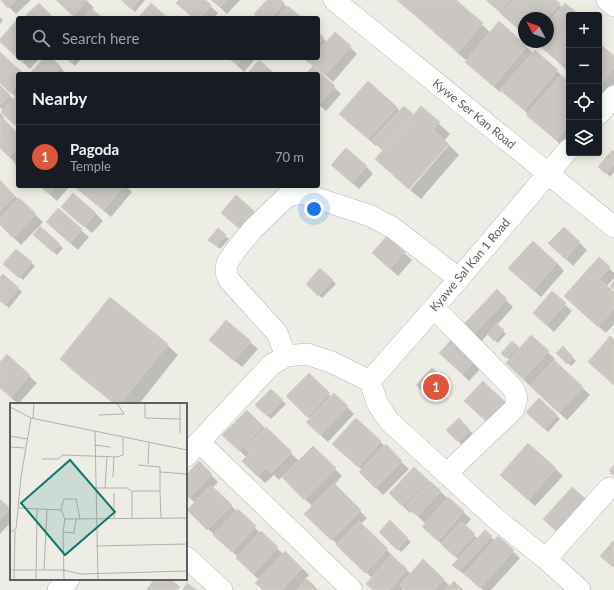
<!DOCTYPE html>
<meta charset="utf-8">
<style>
body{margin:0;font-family:Lato,sans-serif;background:#20242c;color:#f1f3f6}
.controls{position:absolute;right:12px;top:12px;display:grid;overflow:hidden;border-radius:4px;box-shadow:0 2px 10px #0003}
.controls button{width:36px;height:36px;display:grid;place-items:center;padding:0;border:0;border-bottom:1px solid #363941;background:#171b24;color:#f1f3f6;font:20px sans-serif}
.compass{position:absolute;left:518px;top:12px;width:36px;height:36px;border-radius:50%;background:#171b24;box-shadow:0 2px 10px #0003;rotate:311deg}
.you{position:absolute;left:314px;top:209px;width:14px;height:14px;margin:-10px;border:3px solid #fff;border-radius:50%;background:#1a73e8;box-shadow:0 0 0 6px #1a73e833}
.badge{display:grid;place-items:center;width:26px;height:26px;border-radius:50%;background:#df573a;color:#fff;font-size:13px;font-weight:700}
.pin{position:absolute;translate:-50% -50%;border:2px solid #fff;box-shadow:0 1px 4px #0006}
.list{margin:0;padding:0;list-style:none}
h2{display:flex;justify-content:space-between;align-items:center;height:52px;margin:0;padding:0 16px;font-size:17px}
h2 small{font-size:13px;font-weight:400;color:#9ea1a6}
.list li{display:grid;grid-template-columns:26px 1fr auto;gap:12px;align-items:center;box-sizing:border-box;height:64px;padding:0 16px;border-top:1px solid #363941}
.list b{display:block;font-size:15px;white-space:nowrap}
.list p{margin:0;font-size:13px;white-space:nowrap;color:#9ea1a6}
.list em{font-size:13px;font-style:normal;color:#9ea1a6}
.icon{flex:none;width:22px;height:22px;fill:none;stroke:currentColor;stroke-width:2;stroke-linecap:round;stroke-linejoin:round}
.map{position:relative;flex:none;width:614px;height:590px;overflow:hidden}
.search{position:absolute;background:#171b24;box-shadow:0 2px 10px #0003;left:16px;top:16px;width:304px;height:44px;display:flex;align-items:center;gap:10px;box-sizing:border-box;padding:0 14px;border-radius:4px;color:#9ea1a6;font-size:15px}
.panel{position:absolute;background:#171b24;box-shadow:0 2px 10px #0003;left:16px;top:72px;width:304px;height:116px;border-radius:4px}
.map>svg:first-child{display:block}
</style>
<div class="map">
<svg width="614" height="590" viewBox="0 0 614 590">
<rect width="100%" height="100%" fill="#eeede5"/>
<!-- shadow -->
<path fill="#0003" d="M2,0H31L16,14Z
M57,0H86L94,8L92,10L101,18H76Z
M123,0H145L135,12Z
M180,0H204L218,13L214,18H193Z
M212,0H240L227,14Z
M268,0H279L300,18H260Z
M397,0H454L491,33L526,46L533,53L535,51L557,71L569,83V147L567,150L538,125L528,115V114L502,90L500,92L473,69L467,61Z
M486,0H554L563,8L578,15H569V72L538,44L534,42H548V18H524V34Z
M0,17L3,20L0,24Z
M318,34L327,42L350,47L357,54L333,82L314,65L313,66L303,58H318Z
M599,44L614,57V84L601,99L599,98Z
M0,53L22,74H18V127L0,107V87L14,100L16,97L0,82Z
M18,58H40L30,69Z
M46,58H50L64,71L61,74H33Z
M67,58H82L75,66Z
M165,58H171L168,61Z
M229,58H256L244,72Z
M313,67L341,94L326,111L318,104V74H307Z
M396,107L400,111L414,116L421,107L450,134L444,141L447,144L408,189L376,159L384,151L377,144L376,146L348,121Z
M0,113L4,117L2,119L18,135V166L0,147Z
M449,145L459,155L421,199L410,190Z
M614,153V172L610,177L603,170Z
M366,166L373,174L359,189L340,173Z
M0,182L43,222L21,245L0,224Z
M40,186H70L57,201Z
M79,186H126L132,192L111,217L85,195Z
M58,210L89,237L78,250L54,229Z
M253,212L260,219L246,235L229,220Z
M95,213L103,221L92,233L70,214Z
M564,228L587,250L573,266L550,243Z
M225,236L229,239L220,249L213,243Z
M37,238L59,245L63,248L57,255Z
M16,250L35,266L23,280L8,267Z
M373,253H404L412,260L398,276Z
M557,263L564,271L541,297L517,276Z
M609,268L614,273V278L606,287L614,294V324L606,333L572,304Z
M320,269L336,284L322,298L307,284Z
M3,275L22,292L9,308L0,300V278Z
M497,291L513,307L497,325L506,334L498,343L488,334L481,342L465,325Z
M552,293L572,311L554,332L541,320Z
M110,298L167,345L178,355L139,404H114L72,370L61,359Z
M226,321L258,349L242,367L218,347Z
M512,342L520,349L548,352L555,359L554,361L590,395L567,420L514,371L510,360L502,353Z
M563,348L576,361L571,366L557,353Z
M440,353L484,365L469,381Z
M7,356L37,383L18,404L0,388V363Z
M432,369L448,385L434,400L417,385Z
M309,375L331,397L334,394L354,414L328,442L314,429L310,419L288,396Z
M271,390L286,404L271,419L257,405Z
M539,399L560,419L548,432L527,412Z
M247,411L299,461L313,447L342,476L334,485L367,518L361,524L394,557L393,558L411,574L423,561L450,586L462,590H406L404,588L402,590H373L372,578L306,514L313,507L282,476L279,480L274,475L265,483L243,461L246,457L224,435Z
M356,419L409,469L383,495L361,472L362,470L341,451Z
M459,419L473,434L462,445L448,430Z
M529,445L563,476L535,506L508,482Z
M199,463L218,482L212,488L283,554L285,552L302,568L309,575L305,579L316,590H264L259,580L237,558L238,557L188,510L195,503L186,494V476Z
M414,468L471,519L465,526L478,539L485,531L495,541L498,538L520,558L491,590H483L464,573L463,574L454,565L459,560L431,534L426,524L412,511L410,513L390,493Z
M0,501L11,511V522L0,534Z
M390,522L411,542L401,552L380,532Z"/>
<!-- building -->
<path fill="#cac7c2" stroke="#d3cfc4" d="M1,0H16L8,8Z
M56,0H87L73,16Z
M121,0H139L131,9Z
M179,0H206L211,5L200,18H193L176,3Z
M211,0H226L220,7Z
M267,0H281L284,3L271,18H259L254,14Z
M397,0H456L483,23L458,52Z
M486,0H510L500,12Z
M514,0H556L560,3L547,18H524V34L501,14Z
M39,3L52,16L50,18H29L26,15Z
M151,3L168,18H138Z
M565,3L579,15H569V57L562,65L535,42H548V23Z
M288,6L302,18H277Z
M92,9L103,18H83Z
M17,20L18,22V58H26L22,62L0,42V39Z
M499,21L527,46L493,86L465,62Z
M318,32L324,38L318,45Z
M335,32L351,46L325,75L309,62L312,58H318V51Z
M599,43L614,56V68L599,86Z
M535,50L558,70L524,110L500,90Z
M0,52L24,74H18V85L10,93L0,83Z
M44,58H52L61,67L54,74H32L30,73Z
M66,58H76L71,63Z
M228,58H243L237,65Z
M259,60L275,74H247Z
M569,62V73L564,68Z
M313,66L335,86L318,105V74H306Z
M561,75L569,82V124L556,140L526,115Z
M368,81L397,107L368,139L339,114Z
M0,85L10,95L0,105Z
M16,96L18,99V128L1,112Z
M404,106L414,115L382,150L372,140Z
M421,106L440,122L433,130L449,144L409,189L375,159Z
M1,116L18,134V147L9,157L0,148Z
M346,148L367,166L352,183L331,165Z
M612,150L614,152V165L606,174L598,167Z
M18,159V167L14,163Z
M0,180L15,196L0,211Z
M40,186H56L49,194Z
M78,186H124L103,210L76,188Z
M73,193L96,213L84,227L61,207Z
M236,195L254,211L239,228L221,213Z
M19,198L36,214L13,238L0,225V218Z
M58,208L82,229L70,243L46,222Z
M40,226L60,244L53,252L33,235Z
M564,227L580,242L565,259L548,243Z
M218,228L226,235L216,246L208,240Z
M387,236L405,252L390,269L372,253Z
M533,241L557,263L533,290L508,268Z
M16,249L32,262L19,278L3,264Z
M599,257L610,267L599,279L614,292V309L598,327L564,296Z
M320,268L333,280L318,296L306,284Z
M3,274L19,288L5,305L0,301V277Z
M614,281V290L610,286Z
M497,289L507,299L473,335L463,325Z
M552,291L566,303L546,325L533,313Z
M110,297L168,344L120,404H115L60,359Z
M226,320L251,341L234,361L209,340Z
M497,324L504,330L494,341L487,334Z
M531,335L549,351L523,379L506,363Z
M455,336L478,357L462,374L439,353Z
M610,336L614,339V385L588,362Z
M512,341L518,346L506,358L501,353Z
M563,346L573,357L567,364L556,353Z
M7,354L30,375L11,397L0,388V362Z
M554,360L583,387L559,413L530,386Z
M432,368L446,380L430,398L416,385Z
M309,373L330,393L307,417L286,396Z
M483,381L507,404L488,423L464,401Z
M271,389L283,400L267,416L255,405Z
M334,393L348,406L320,435L306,422Z
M539,398L557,415L544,429L526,412Z
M247,410L263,426L239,451L222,435Z
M356,418L381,441L358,467L332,444Z
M459,418L470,430L458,442L446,430Z
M266,427L292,452L271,473L266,468L257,476L242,461L250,453L245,448Z
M528,443L556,468L528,500L500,475Z
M386,444L402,461L375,488L359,472Z
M313,446L336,468L304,500L282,477Z
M199,461L212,474L189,498L186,495V475Z
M614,465V476L609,471Z
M414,467L428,480L402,506L389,493Z
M430,481L441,491L417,516L406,506Z
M334,483L361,510L331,540L304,514Z
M211,485L232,505L207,530L187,510Z
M572,487L587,500L558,533L543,519Z
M448,497L464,511L438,541L422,527Z
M0,499L10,508L0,519Z
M238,509L256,526L232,552L213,535Z
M390,520L408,538L397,550L379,532Z
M359,521L388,549L365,573L336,545Z
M461,521L475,534L455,557L441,544Z
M485,530L492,536L459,571L452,565Z
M261,531L278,547L253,574L236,558Z
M498,536L514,550L480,588L464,574Z
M614,540V568L600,556Z
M285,551L302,568L281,590H263L255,583Z
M391,555L407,569L389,590H373L366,584Z
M423,559L444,579L434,590H405L400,585Z
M155,579H170L180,587L177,590H146Z
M307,579L318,590H297Z
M454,581L463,590H445Z
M187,583L197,590H183Z"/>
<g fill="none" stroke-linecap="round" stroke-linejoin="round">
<defs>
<path id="minor" d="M334,0L614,227
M607,0L614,6
M599,114L614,96
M458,278L393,228L371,216L301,193L286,197L253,229L238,247L227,263L226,272L229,280L277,333L286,356L307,354L331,362L370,381L377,403L389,421L495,518L546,559L580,590
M434,308L511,386C518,396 518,397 514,409L446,474
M370,381L434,308L569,149
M199,442L352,590
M186,456L271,365L286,356
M186,557L222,590
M546,559L609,488
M58,590L69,579"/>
</defs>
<!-- minor casing -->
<use href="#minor" stroke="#b5b7bb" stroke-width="22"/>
<!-- minor -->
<use href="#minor" stroke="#fff" stroke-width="21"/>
</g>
<g text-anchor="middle" stroke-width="3.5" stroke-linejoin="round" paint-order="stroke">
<!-- street labels -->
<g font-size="12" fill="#5d5f64" stroke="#fff">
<text transform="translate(474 114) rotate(39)" y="4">Kywe Ser Kan Road</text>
<text transform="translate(470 265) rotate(-50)" y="4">Kyawe Sal Kan 1 Road</text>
</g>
</g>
<!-- overview -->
<g transform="translate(10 403)">
<rect width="177" height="177" fill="#eeede5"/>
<path fill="none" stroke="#b0b0ad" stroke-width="1" d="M135,0V15L170,16M0,4L21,15L177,47M89,12L114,11L107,0M23,15L24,0M85,28L88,177M170,30V0M0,33L17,36M84,42L100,44M0,44L15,45M32,56H48L53,52L107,54L113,52V35M138,61L139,40M128,62L150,64V88M150,69L177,71M103,74L104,54M84,85H117L121,88M95,85L97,53M104,90V116M8,105L51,107M122,115V88H150L151,115M55,116L177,115M0,129L6,126L11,74L21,15M53,129L64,130L66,116M86,143L177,141M0,167H53L71,171L177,168M34,167L37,106M4,177L5,128M26,177L27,106M54,177L53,129L55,116L51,107L54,96H66L70,116"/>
<path fill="#0f766e" fill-opacity="0.15" stroke="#0f766e" stroke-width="2" d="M60,57L105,109L55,152L11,100Z"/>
<rect width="177" height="177" fill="none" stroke="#5d5f64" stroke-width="2"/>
</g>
</svg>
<div class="controls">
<button>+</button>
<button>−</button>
<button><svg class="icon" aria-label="locate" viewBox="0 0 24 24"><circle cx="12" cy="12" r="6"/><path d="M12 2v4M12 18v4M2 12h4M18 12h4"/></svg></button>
<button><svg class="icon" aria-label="layers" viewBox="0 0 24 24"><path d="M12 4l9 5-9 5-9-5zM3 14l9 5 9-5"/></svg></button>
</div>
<svg class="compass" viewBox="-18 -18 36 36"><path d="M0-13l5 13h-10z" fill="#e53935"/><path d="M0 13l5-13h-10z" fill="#9ea1a6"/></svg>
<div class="you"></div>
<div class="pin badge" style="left:436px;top:387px">1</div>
<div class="search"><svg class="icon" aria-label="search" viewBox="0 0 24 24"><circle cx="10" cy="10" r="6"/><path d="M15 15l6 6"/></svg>Search here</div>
<section class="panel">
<h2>Nearby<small></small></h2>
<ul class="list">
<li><span class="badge">1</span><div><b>Pagoda</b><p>Temple</p></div><em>70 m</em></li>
</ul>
</section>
</div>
